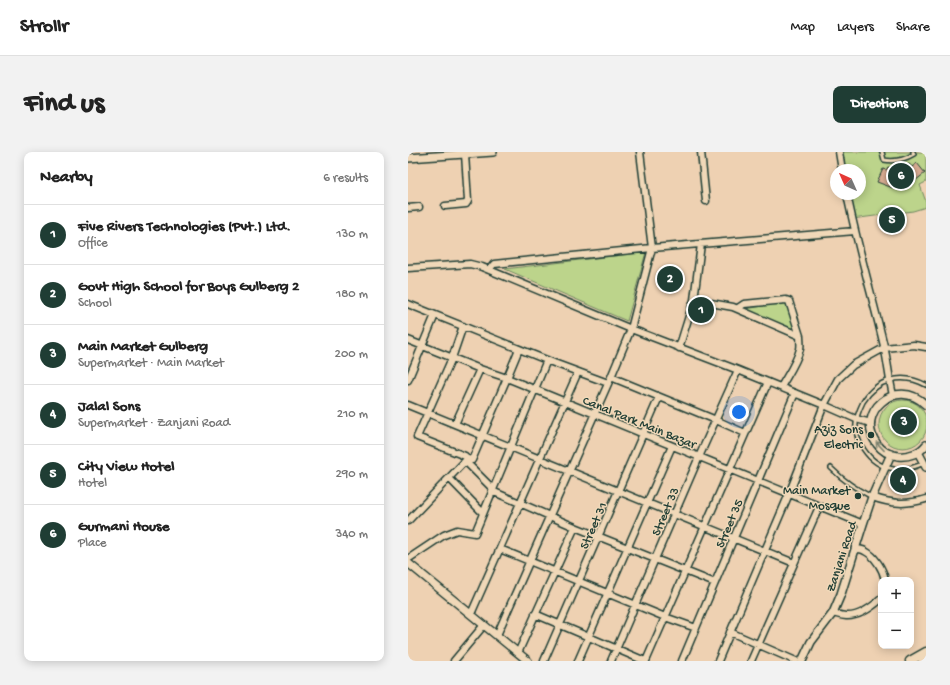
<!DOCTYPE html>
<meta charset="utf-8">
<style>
body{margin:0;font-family:"Gochi Hand",sans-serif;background:#f2f2f2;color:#222}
.controls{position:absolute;right:12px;bottom:12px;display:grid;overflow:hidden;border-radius:8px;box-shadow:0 2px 10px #0003}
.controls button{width:36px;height:36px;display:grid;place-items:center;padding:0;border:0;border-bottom:1px solid #e0e0e0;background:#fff;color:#222;font:20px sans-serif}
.compass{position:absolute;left:422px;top:12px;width:36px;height:36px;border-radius:50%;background:#fff;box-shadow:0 2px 10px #0003;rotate:315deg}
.you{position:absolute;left:331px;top:260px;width:14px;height:14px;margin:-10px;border:3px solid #fff;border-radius:50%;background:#1a73e8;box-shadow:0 0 0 6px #1a73e833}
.badge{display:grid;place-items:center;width:26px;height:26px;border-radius:50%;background:#1f3d34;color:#fff;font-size:13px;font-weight:700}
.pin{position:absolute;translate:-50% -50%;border:2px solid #fff;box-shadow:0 1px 4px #0006}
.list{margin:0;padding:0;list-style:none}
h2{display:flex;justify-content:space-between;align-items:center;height:52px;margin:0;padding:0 16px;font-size:17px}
h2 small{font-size:13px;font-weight:400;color:#767676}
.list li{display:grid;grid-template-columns:26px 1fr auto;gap:12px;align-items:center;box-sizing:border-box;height:60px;padding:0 16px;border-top:1px solid #e0e0e0}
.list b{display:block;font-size:15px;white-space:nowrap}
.list p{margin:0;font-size:13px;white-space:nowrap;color:#767676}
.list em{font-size:13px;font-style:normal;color:#767676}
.map{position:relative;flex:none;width:518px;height:509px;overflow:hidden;border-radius:8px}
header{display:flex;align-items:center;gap:24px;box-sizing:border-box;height:56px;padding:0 20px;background:#fff;border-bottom:1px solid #e0e0e0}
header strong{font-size:19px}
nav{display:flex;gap:22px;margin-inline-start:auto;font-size:14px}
.intro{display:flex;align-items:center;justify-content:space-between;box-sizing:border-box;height:96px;padding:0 24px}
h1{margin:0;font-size:28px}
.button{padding:10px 18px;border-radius:8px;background:#1f3d34;color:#fff;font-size:14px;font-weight:700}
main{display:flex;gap:24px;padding:0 24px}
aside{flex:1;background:#fff;border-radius:8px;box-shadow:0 2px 10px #0003}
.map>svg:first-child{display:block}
</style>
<header>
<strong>Strollr</strong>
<nav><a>Map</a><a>Layers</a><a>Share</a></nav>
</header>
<div class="intro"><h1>Find us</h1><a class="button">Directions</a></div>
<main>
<aside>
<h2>Nearby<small>6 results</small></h2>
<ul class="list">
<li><span class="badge">1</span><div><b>Five Rivers Technologies (Pvt.) Ltd.</b><p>Office</p></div><em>130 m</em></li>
<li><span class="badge">2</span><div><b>Govt High School for Boys Gulberg 2</b><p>School</p></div><em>180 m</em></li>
<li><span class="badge">3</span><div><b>Main Market Gulberg</b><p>Supermarket · Main Market</p></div><em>200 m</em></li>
<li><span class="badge">4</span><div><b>Jalal Sons</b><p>Supermarket · Zanjani Road</p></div><em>210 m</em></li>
<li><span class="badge">5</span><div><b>City View Hotel</b><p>Hotel</p></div><em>290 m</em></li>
<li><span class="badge">6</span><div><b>Gurmani House</b><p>Place</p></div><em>340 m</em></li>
</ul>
</aside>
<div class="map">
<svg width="518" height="509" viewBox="0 0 518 509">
<rect width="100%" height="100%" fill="#eed1b2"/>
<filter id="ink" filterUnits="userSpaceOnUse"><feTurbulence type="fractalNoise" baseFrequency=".025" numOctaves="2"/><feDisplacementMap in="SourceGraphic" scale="8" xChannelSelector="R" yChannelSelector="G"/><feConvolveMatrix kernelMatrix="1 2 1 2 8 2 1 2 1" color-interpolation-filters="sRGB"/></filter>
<g filter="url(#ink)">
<!-- green -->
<path fill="#bcd48b" stroke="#6e8860" d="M431,0H518V30L512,33L518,50V55L505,59L444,67L439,42H452V18H434Z
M238,100L219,169L97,117Z
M377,150L380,151L388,180L338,157Z
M471 272a24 24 0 1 1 48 0a24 24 0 1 1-48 0Z"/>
<!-- building -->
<path fill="#d7ab91" stroke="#1f3d34" d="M509,11L517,21L502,33L496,27H490L485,36L469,30L475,17L478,18L480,15L488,18H493L501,12L504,15Z"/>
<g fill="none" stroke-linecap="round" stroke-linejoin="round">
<defs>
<path id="service" d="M474,0L476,8C487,10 496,8 506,2L505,0
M516,311C491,323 467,318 453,293C450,287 448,283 448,276C447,267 451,258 455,250C469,227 494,220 518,233
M423,316C437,330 447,336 464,345"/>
<path id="minor" d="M293,0L298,49
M431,0L434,18
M439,42C449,93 464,143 476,194C480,211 481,227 485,243
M37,54L58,52L60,49L57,2
M0,56L11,55
M0,116L62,112L74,115L223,177L330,218L416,253L448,267L463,271
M81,118L85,113L86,112L244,96L447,79
M286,148L325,155L392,184
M0,152L146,211L200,231
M330,156L336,152L378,148L381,149L392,184C392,188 393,193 392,197C389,210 379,224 373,235
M55,174L44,206L9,285L57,304L59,307
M0,188L72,217L99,226L455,372
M271,196L286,148L293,92
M203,225L308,268L337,281
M0,228L27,163
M0,253L386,411
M47,272L72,217
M57,309L85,337
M41,326L75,361
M84,339L167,375L307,431
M464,345C484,352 498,353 518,347
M0,369L59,307L64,308L99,226L111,197
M92,397L257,465L288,476
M447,397C450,397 454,397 457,399C467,404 475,417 477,428
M0,407L36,383L49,378L67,381L139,208
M425,461C429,462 433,464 438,464C450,465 464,455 473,447
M63,462L170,220
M127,462L237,509
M322,480L388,509
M89,483L203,225L223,177L244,96L232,0
M110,501L167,375
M46,509L76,473
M136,509L251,245
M170,509L264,294
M203,509L291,305L330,218
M238,509L360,230
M274,509L387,241
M310,509L381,342L416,253L430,227L445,213L476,196L506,193L518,195
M343,509L411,355"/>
<path id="tertiary" d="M0,6L85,0
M518,253C488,223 446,262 469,292C474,299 482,303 490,304C501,305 512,301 518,293
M510,300L518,315
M0,411L120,509
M394,509L403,490L425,461L433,442L455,372L464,345L483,302"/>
<path id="secondary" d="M502,509L518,500
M515,509L518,507"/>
</defs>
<!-- service casing -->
<use href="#service" stroke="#1f3d34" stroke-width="6"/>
<!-- minor casing -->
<use href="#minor" stroke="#1f3d34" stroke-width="9"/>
<!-- tertiary casing -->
<use href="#tertiary" stroke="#1f3d34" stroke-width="10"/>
<!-- secondary casing -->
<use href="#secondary" stroke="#1f3d34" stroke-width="11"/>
<!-- service -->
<use href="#service" stroke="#f0d8b8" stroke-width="3"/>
<!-- minor -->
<use href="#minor" stroke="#f0d8b8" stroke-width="6"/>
<!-- tertiary -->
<use href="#tertiary" stroke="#f0d8b8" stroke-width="7"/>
<!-- secondary -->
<use href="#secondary" stroke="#f0d8b8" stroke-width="8"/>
</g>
<!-- one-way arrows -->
<defs><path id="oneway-shaft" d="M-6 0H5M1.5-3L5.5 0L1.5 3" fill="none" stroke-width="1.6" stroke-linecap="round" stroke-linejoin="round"/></defs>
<use stroke="#7d836f" href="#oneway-shaft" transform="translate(472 294) rotate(-133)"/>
</g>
<!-- markers -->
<g fill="#1f3d34" stroke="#f0d8b8" stroke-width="1.5">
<circle cx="463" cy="283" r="4"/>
<circle cx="450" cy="344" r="4"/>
</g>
<g text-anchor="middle" stroke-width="3" stroke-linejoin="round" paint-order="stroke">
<!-- street labels -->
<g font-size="13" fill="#1f3d34" stroke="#f0d8b8">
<text transform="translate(232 269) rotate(22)" y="5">Canal Park Main Bazar</text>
<text transform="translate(256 359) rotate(-67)" y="5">Street 33</text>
<text transform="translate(320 371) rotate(-67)" y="5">Street 35</text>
<text transform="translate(184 373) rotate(-66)" y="5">Street 31</text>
<text transform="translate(432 404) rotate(-72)" y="5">Zanjani Road</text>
</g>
<!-- poi labels -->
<g font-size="13" fill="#1f3d34" stroke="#f0d8b8" text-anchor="end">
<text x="455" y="281">Aziz Sons<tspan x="455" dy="15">Electric</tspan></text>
<text x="442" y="342">Main Market<tspan x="442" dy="15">Mosque</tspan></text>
</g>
</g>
</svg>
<div class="controls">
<button>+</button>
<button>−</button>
</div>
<svg class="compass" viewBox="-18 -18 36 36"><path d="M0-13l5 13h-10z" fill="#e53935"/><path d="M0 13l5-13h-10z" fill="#767676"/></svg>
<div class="you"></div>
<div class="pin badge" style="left:293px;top:158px">1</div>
<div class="pin badge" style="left:262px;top:127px">2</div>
<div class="pin badge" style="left:496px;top:270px">3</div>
<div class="pin badge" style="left:495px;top:328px">4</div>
<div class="pin badge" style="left:484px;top:68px">5</div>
<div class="pin badge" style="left:493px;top:24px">6</div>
</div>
</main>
